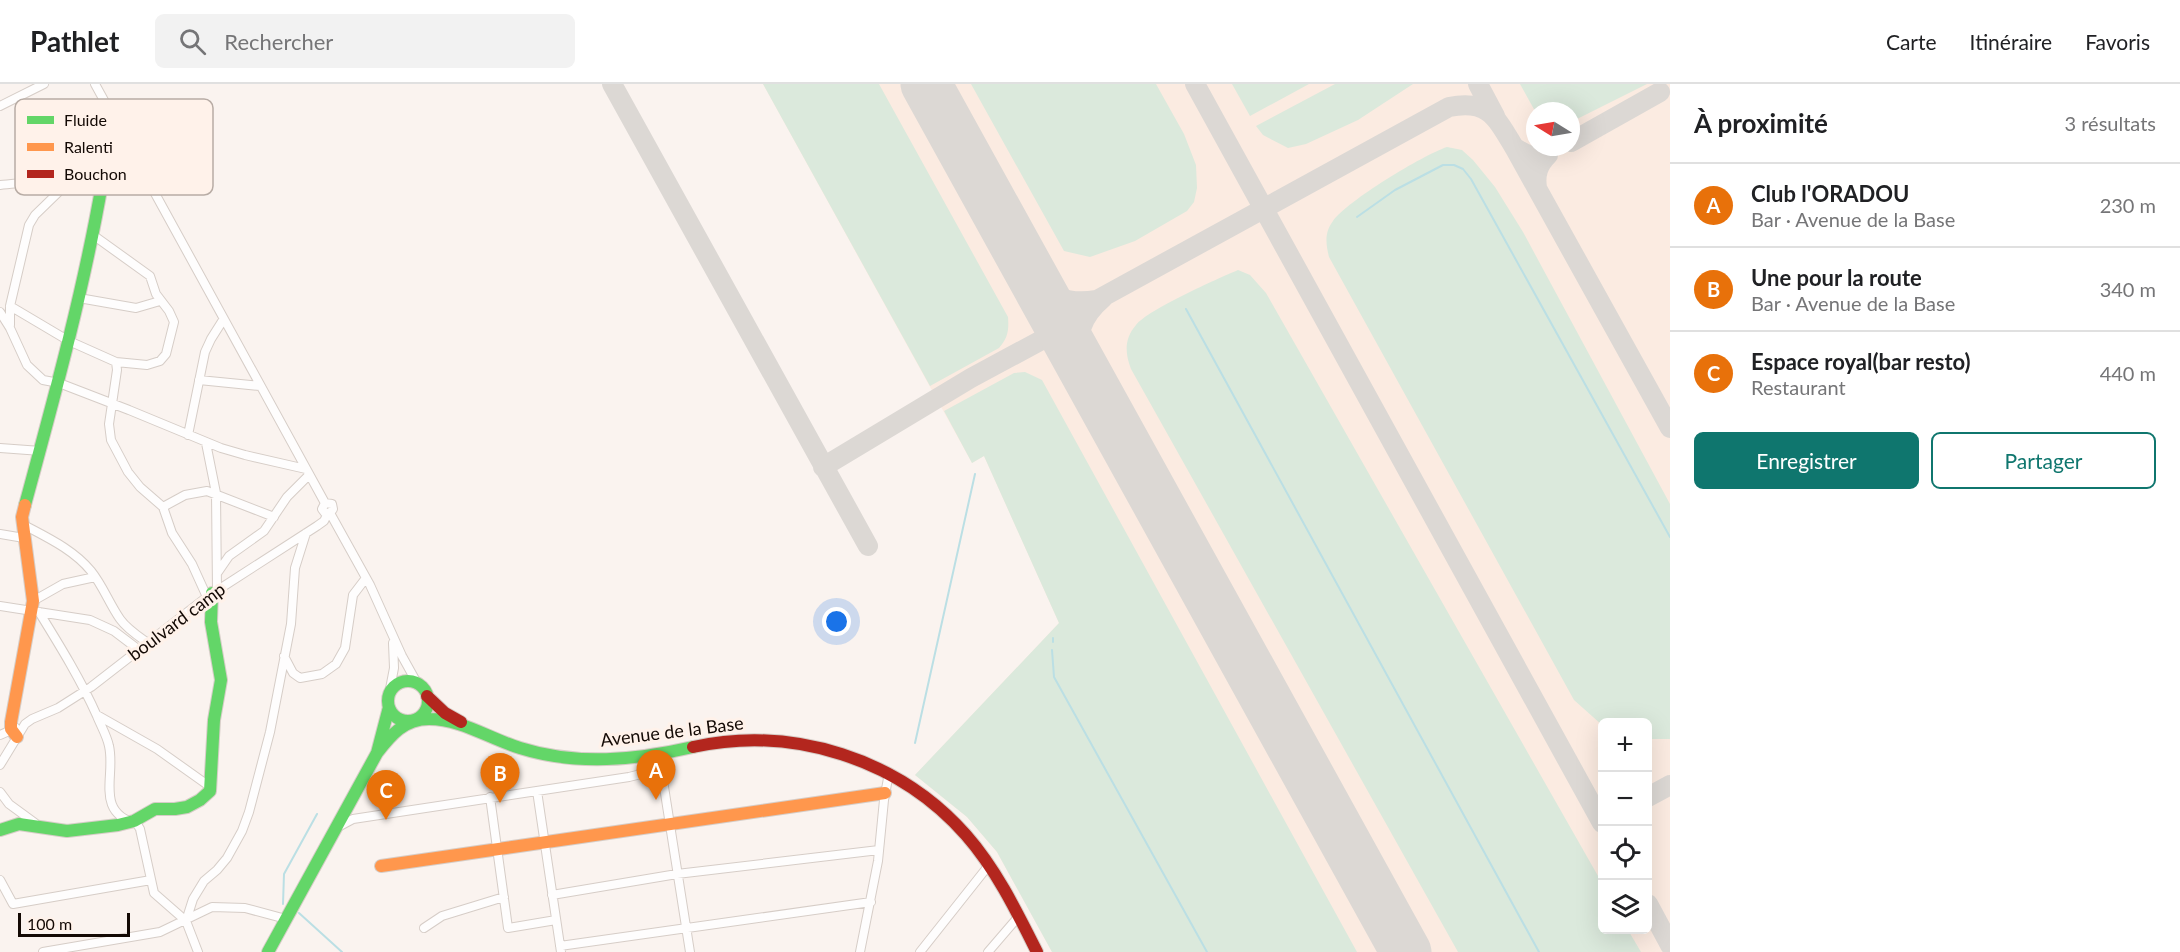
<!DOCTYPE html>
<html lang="fr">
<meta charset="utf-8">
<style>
body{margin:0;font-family:Lato,sans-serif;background:#f2f2f2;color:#202124}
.controls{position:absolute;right:18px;bottom:18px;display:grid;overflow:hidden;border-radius:9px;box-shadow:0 6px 24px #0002}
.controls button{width:54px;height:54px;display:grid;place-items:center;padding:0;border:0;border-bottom:2px solid #e0e0e0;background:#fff;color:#202124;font:30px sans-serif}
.compass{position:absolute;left:1526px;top:18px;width:54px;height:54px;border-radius:50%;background:#fff;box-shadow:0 6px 24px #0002;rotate:281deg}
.scale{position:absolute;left:18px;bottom:15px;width:112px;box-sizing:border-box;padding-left:6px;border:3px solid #130904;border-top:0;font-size:16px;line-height:21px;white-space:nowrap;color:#130904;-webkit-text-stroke:4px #fff2ea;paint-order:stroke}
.you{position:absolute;left:837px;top:538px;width:21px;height:21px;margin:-15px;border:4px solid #fff;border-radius:50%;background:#1a73e8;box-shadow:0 0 0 9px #1a73e833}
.badge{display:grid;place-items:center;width:39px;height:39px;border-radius:50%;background:#0f766e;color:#fff;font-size:20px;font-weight:700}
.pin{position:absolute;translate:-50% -50px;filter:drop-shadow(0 2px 3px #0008)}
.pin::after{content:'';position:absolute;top:32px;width:21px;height:18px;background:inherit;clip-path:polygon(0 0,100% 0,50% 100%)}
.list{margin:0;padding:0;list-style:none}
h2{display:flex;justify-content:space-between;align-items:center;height:78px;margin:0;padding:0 24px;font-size:26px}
h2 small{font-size:20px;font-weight:400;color:#757577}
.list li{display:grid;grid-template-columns:39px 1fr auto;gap:18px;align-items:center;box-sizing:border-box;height:84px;padding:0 24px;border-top:2px solid #e0e0e0}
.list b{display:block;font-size:22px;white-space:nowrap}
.list p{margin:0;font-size:20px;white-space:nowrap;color:#757577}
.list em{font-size:20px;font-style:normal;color:#757577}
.actions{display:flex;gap:12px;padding:18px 24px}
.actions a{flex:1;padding:14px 0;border:2px solid #0f766e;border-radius:9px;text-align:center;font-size:21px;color:#0f766e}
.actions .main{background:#0f766e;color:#fff}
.icon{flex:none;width:33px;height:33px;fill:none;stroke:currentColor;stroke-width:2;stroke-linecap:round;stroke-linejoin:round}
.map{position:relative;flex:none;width:1670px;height:868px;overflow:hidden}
header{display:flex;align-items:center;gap:36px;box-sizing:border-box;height:84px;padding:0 30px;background:#fff;border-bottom:2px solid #e0e0e0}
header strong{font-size:28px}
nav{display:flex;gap:33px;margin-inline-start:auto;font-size:21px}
.search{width:420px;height:54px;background:#f2f2f2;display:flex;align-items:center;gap:15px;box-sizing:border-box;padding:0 21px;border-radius:9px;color:#757577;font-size:22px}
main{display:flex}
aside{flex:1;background:#fff}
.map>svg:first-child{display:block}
</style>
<header>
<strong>Pathlet</strong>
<div class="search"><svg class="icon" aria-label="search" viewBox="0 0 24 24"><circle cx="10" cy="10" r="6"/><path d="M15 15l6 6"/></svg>Rechercher</div>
<nav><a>Carte</a><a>Itinéraire</a><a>Favoris</a></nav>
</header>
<main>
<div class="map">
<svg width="1670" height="868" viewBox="0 0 1670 868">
<rect width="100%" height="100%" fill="#faf3ef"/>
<!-- built -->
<path fill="#fbebe1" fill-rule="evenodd" d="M763,0H1670V868H1052L997,768L967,733L915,691L1059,539L984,372L972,379ZM1535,27H1571V63H1535ZM1602,638H1648V846H1602Z"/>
<!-- green -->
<path fill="#dbe9dc" d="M763,0H879L1008,233C1009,246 1008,254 999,264L930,302Z
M971,0H1156L1184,50L1196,81L1197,104L1194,118L1187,127L1135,157L1090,173L1064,167Z
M1232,0H1309L1250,32Z
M1335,0H1413L1358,36L1306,60L1288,64L1263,51L1256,42Z
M1520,0H1647L1571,38V27H1535Z
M1447,63L1462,66L1473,76L1495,103L1523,148L1670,420V655H1648V638H1602V641L1574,616L1329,173C1326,160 1324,149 1333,137C1347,117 1423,71 1447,63Z
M1238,186L1250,191L1266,209L1602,799V846H1628L1641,868H1458L1131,285C1125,269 1124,255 1136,241C1149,225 1217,195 1238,186Z
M1025,288L1042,296L1357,868H1052L997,768L967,733L915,691L1059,539L984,372L972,379L944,327L1014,289Z"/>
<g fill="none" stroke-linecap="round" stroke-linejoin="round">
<!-- stream -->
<path stroke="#bbdfe4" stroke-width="2" d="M1357,133L1395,106L1443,81H1454L1463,85L1471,95L1670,453
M1186,225L1539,868
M1053,554V558
M1052,566L1054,593L1207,868
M915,659L975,390
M283,820L284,790L317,730
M299,829L342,868"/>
<!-- taxiway -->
<path stroke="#dcd8d4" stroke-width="20" d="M612,0L868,462
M1195,0L1602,739
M1478,0L1495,32
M1571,58L1660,8
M1514,63C1526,71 1534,75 1548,71C1538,81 1535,90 1537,104
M1031,189C1050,213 1065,221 1097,216L1449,23C1488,15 1496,33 1514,63L1670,344
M1081,280C1075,251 1081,233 1103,214
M823,383L971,294L1062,245
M1648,713L1670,701
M1648,820L1670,861"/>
<!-- runway -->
<path stroke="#dcd8d4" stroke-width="51" d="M926,0L1406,868"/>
<defs>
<path id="street" d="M95,0L325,419
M0,22L44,0
M0,101C33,98 69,92 102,100L118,87L129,65
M93,151L150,192L156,210L169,227L174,238L166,270L160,277L147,281L116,278
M79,214L136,224L160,217
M10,222L69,257L116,278L117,286L109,340L111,356L128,388L140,403L163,423L172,449L192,480L207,513
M0,228L10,244L27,281L43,296L59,299L129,326L221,364L245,371L306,385
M10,241V222L29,141L35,131L71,96
M199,296L260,302
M188,351L205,268L211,255L223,236
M206,359L216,409L217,506
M0,364L41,367
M163,423L185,411L207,407L274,433
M330,429L333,425L332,420L325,419L322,425L325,429H330L370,501L402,572L417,599
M22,440C46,453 73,465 91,487C103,502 109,519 120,535C127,545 138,552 148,559
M0,450L24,454
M218,488L229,472L264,447L287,413L309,391
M33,517L63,500L95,493
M0,522L90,536L114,547L139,566
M39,528C60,562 81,596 97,632C101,642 107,652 109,662C116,692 94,728 137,740L140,745L154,809L186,837L198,868
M284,572L293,589L300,594L322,590L336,580L345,564L353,511L366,494
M389,610L394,584L393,559
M97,631L157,665L209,702
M0,651L16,644
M659,671L690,868
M0,681L25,640L32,635L58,624L91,603L207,513L317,442L324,437L328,429
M537,707L561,868
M0,708L9,720L35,739
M490,713L508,844L556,836
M338,743L353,735L629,693L661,685
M0,796L13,820L151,796
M552,811L677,790L879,766
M186,837L193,815L204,797L217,786L227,774L242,747L249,728L270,648L291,540L295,484L306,449
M424,844L442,832L504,813
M560,862L871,818
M43,868L160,848L212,823L245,824L286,835
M860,868L878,777L884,716L889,689
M920,868L989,781
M988,868L1019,832"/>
<path id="fast" d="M25,421C54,314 83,209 102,100
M388 617a20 20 0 1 1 40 0a20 20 0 1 1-40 0Z
M377,669C391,651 404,635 429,635C461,635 490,655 520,664C577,682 636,676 693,663
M0,746L19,740L67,747L118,741L134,737L155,725H175L187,723L200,716L210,707L214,636L221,596L211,538L212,509
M268,868L377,669L389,623"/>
<path id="slow" d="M17,653L11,645V638L33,517L22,433L25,421
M381,782L885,709"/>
<path id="jam" d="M427,612L445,629L461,638
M693,663C793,641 899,675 966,751C996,785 1017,828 1037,868"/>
</defs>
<!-- street casing -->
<use href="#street" stroke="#d6cdc7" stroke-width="10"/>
<!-- fast casing -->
<use href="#fast" stroke="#d6cdc7" stroke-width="14"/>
<!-- slow casing -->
<use href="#slow" stroke="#d6cdc7" stroke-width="14"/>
<!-- jam casing -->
<use href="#jam" stroke="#d6cdc7" stroke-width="14"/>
<!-- street -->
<use href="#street" stroke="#fefdfd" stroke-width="8"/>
<!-- fast -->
<use href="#fast" stroke="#63d668" stroke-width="12"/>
<!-- slow -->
<use href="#slow" stroke="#ff974d" stroke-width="12"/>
<!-- jam -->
<use href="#jam" stroke="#b3261e" stroke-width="12"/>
</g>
<g text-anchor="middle" stroke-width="6" stroke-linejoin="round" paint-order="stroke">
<!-- street labels -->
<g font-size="18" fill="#130904" stroke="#fff2ea">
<text transform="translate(177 538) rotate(-37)" y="6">boulvard camp</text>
<text transform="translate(672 648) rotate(-7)" y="6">Avenue de la Base</text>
</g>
</g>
<!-- legend -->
<rect x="15" y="15" width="198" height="96" rx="9" fill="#fff2ea" stroke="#b8aca5" stroke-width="1.5"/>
<rect x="27" y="32" width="27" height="8" fill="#63d668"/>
<rect x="27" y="59" width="27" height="8" fill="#ff974d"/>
<rect x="27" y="86" width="27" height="8" fill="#b3261e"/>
<g font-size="16" fill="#130904">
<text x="64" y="42">Fluide</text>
<text x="64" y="69">Ralenti</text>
<text x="64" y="96">Bouchon</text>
</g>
</svg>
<div class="controls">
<button>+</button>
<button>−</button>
<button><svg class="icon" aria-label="locate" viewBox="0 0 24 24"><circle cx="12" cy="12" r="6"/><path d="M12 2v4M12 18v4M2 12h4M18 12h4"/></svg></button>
<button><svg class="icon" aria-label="layers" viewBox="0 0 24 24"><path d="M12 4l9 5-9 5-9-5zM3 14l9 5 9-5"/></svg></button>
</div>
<svg class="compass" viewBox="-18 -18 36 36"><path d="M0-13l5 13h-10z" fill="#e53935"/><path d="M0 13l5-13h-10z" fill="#757577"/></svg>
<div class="scale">100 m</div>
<div class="you"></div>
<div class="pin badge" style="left:656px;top:716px;background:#e8710a">A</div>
<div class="pin badge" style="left:500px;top:719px;background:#e8710a">B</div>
<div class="pin badge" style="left:386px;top:736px;background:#e8710a">C</div>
</div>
<aside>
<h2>À proximité<small>3 résultats</small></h2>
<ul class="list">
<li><span class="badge" style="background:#e8710a">A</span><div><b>Club l'ORADOU</b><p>Bar · Avenue de la Base</p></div><em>230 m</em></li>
<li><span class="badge" style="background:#e8710a">B</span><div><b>Une pour la route</b><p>Bar · Avenue de la Base</p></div><em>340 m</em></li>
<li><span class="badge" style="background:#e8710a">C</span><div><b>Espace royal(bar resto)</b><p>Restaurant</p></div><em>440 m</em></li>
</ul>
<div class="actions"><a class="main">Enregistrer</a><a>Partager</a></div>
</aside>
</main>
